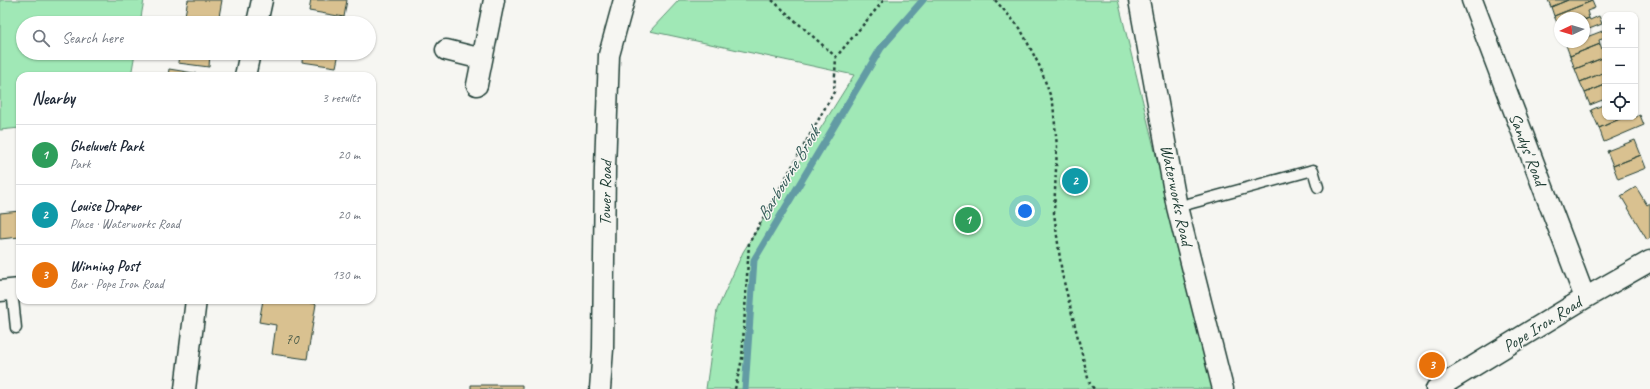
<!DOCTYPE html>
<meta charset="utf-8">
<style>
body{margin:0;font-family:Caveat,sans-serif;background:#f6f6f7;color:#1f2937}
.controls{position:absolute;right:12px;top:12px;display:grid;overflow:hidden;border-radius:8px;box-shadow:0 1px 3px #0004}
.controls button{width:36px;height:36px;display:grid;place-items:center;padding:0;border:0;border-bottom:1px solid #e0e1e3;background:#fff;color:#1f2937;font:20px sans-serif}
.compass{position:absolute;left:1554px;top:12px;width:36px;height:36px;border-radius:50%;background:#fff;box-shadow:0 1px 3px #0004;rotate:266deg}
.you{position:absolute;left:1025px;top:211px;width:14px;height:14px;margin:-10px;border:3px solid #fff;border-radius:50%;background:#1a73e8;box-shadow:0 0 0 6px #1a73e833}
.badge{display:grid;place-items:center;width:26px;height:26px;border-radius:50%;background:#1f6fb2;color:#fff;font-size:13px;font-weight:700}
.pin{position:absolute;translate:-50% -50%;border:2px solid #fff;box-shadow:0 1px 4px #0006}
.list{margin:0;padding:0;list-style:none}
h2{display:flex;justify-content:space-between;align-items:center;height:52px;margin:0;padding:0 16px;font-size:17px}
h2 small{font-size:13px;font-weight:400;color:#747a83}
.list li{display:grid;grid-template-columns:26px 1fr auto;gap:12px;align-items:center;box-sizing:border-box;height:60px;padding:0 16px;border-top:1px solid #e0e1e3}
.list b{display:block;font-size:15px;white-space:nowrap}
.list p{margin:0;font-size:13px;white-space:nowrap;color:#747a83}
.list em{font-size:13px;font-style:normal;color:#747a83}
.icon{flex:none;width:22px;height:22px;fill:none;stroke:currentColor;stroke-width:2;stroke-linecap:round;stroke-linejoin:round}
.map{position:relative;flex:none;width:1650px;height:389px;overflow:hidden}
.search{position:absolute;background:#fff;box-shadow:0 1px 3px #0004;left:16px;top:16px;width:360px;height:44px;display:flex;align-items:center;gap:10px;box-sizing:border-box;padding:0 14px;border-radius:22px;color:#747a83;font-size:15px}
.panel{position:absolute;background:#fff;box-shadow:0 1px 3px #0004;left:16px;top:72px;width:360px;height:232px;border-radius:12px}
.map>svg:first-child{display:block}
</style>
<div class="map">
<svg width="1650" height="389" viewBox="0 0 1650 389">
<rect width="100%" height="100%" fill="#f6f6f2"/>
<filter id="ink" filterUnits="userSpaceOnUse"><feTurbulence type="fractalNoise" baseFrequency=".025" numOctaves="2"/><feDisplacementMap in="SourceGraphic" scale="8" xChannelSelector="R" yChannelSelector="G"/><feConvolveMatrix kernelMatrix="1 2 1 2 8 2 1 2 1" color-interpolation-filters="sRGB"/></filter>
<g filter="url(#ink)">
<!-- green -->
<path fill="#a0e8b6" stroke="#609275" d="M0,0H144L140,23H23V53H135L131,76H20V128L0,130Z
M679,0H1118L1213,389H706L717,310L743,252L854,75L650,31Z"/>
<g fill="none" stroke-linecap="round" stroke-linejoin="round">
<!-- stream -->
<path stroke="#629ba4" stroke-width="7" d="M745,389L754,260L881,48L923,0"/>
</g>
<!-- building -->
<path fill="#d9c190" stroke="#1f3d34" d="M188,0H222L218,22L185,15Z
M311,0H347L344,17L309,11Z
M1548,0H1568L1551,7Z
M1568,0H1592V1L1554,16L1551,7Z
M1592,1L1595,8L1587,11L1589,18L1584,20V18H1560V29L1554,16Z
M1599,16L1602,24L1584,31V20L1589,18L1590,20Z
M1605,30V38L1599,40L1600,44L1570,56L1566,45L1573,42H1584V38Z
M1600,44L1602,49L1605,47V57L1575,69L1570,56Z
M179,53H210L209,67L178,63Z
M303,53H339L336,67L302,62Z
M1605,57V72L1580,82L1575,69Z
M169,69L206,75V76H168Z
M1605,72V85L1585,93L1580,82Z
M298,73L326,76H298Z
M1605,85V99L1590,105L1585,93Z
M1605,104V117H1624L1599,128L1591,110Z
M1640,115L1644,125L1604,142L1599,128L1624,117H1630L1631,119Z
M1635,140L1641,155L1613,166L1607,151Z
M1641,155L1646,168L1618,179L1613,166Z
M1636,187L1647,205L1650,203V238L1647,240L1621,196Z
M20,211V237L0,239V213Z
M263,300H293L316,304L307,359L272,354L276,325L259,322Z
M471,385H522V389H471Z"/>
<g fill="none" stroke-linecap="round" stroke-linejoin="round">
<defs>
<path id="lane" d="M1177,207L1313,170L1318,187
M12,290L16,328"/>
<path id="street" d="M1139,0L1177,207L1223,389
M1472,0L1585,298
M257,23L262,0
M446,50L482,59
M245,76L250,53
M477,85L494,0
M0,291L20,289
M185,389L196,300
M600,389L603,349L605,168L609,55L624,0
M1436,389L1585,298L1650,261"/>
</defs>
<!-- lane casing -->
<use href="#lane" stroke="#1f3d34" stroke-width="13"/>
<!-- street casing -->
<use href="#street" stroke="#1f3d34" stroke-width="23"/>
<!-- path -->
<path stroke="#1f3d34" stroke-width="2.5" stroke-dasharray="3 3" stroke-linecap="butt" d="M772,0L836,57
M995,0L1020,28L1040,67L1053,103L1057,147L1054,213L1062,274L1089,382L1094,389
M735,389L742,359L749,243L834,92L836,57L884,0"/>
<!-- lane -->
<use href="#lane" stroke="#f6f6f2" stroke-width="10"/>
<!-- street -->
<use href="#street" stroke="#f6f6f2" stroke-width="20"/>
</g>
</g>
<g text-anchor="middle" stroke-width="3" stroke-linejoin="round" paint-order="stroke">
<!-- number labels -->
<g font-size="15" fill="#4e5e4b">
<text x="292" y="344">70</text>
</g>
<!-- street labels -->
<g font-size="17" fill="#1f3d34" stroke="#f6f6f2">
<text transform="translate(1528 149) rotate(69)" y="6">Sandys' Road</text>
<text transform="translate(605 193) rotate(-89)" y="6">Tower Road</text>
<text transform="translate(1177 195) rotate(78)" y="6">Waterworks Road</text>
<text transform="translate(1542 324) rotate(-32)" y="6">Pope Iron Road</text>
</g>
<!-- water labels -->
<g font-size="18" font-style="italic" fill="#355c59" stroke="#f6f6f2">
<text transform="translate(788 174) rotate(-59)" y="6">Barbourne Brook</text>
</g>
</g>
</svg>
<div class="controls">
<button>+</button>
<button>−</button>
<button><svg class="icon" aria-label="locate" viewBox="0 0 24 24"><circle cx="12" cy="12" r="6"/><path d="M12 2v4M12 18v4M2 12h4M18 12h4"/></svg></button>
</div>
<svg class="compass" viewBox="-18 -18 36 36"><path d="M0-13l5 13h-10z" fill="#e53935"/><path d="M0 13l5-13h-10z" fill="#747a83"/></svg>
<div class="you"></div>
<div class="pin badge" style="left:968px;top:220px;background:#2e9e5b">1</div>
<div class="pin badge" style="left:1075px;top:181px;background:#0f9aa8">2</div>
<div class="pin badge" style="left:1432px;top:365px;background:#e8710a">3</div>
<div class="search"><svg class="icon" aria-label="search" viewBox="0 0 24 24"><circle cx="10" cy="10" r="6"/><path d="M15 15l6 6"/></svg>Search here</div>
<section class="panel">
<h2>Nearby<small>3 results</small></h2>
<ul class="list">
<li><span class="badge" style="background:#2e9e5b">1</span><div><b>Gheluvelt Park</b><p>Park</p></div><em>20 m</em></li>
<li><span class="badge" style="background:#0f9aa8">2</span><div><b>Louise Draper</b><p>Place · Waterworks Road</p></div><em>20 m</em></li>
<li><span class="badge" style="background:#e8710a">3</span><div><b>Winning Post</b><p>Bar · Pope Iron Road</p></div><em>130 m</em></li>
</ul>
</section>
</div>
